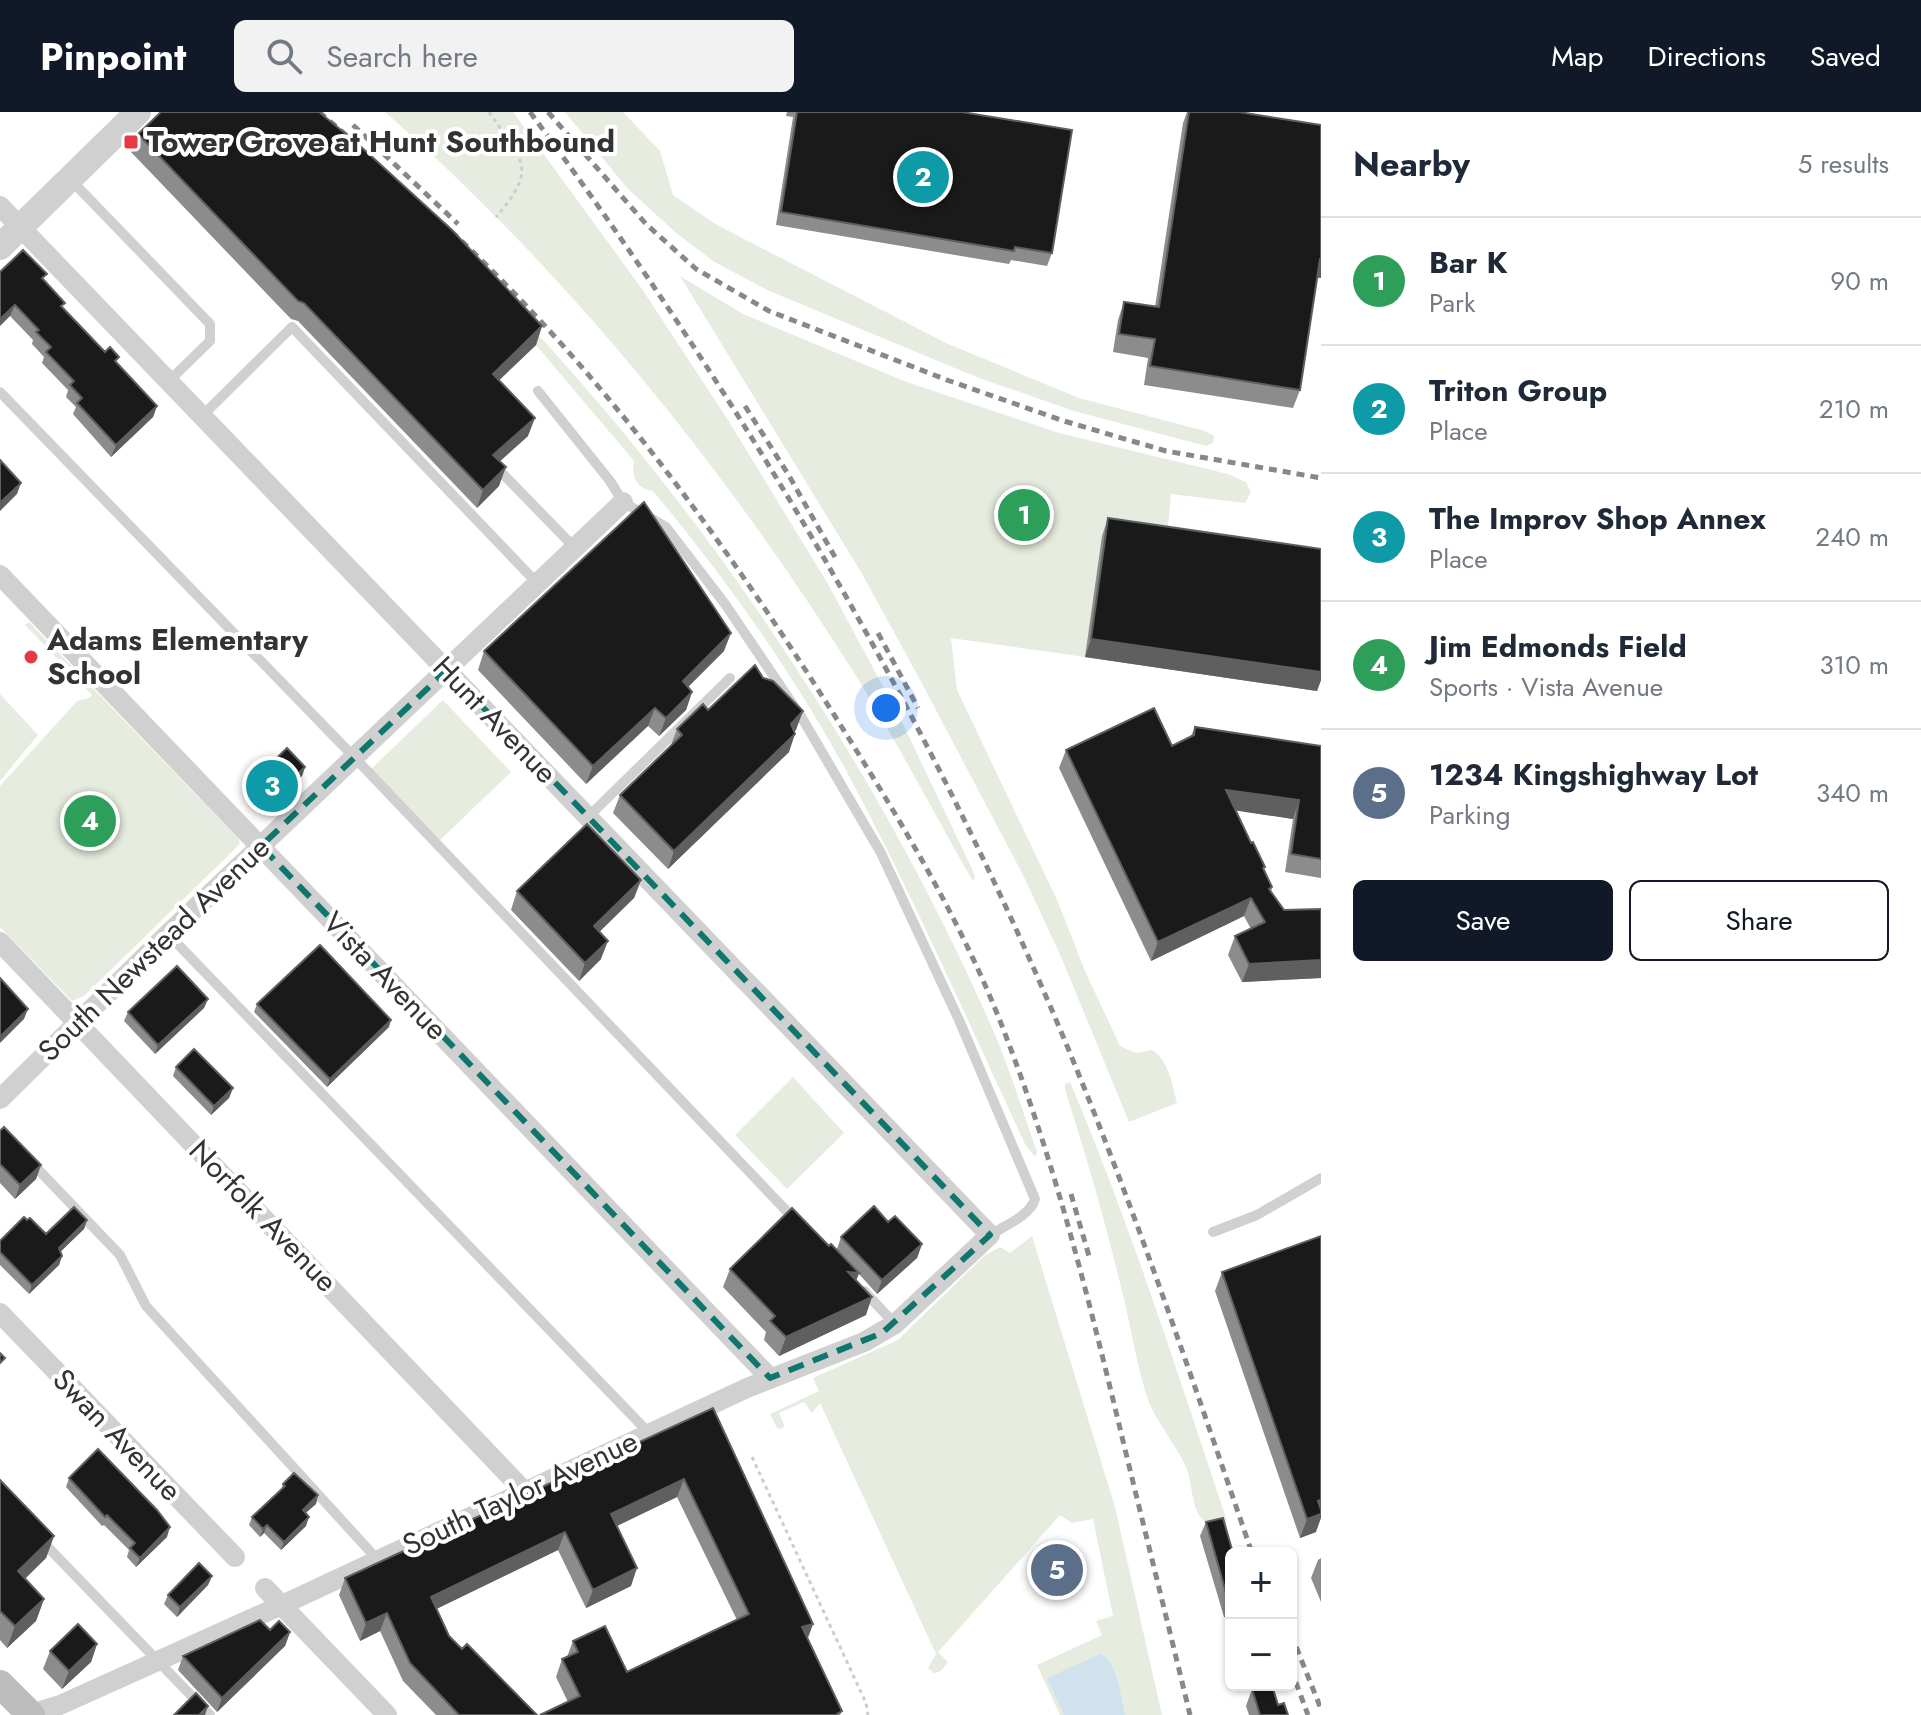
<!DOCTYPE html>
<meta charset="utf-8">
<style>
body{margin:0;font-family:Jost,sans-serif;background:#f2f2f3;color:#1f2937}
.controls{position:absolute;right:24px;bottom:24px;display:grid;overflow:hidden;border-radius:12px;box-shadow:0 2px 6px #0004}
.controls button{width:72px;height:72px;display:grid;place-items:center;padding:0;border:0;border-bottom:2px solid #e0e1e3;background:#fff;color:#1f2937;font:40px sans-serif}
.you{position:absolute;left:886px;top:596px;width:28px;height:28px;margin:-20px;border:6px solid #fff;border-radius:50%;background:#1a73e8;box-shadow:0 0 0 12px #1a73e833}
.badge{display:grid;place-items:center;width:52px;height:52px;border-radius:50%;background:#111827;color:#fff;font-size:26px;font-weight:700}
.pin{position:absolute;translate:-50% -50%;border:4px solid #fff;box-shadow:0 2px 8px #0006}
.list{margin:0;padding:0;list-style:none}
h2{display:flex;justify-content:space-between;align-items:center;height:104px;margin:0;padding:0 32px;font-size:34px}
h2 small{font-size:26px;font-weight:400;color:#747a83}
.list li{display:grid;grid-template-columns:52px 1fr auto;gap:24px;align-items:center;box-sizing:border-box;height:128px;padding:0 32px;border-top:2px solid #e0e1e3}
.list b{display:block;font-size:30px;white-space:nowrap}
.list p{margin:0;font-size:26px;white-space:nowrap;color:#747a83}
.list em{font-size:26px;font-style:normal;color:#747a83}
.actions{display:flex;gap:16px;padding:24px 32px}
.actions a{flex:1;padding:18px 0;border:2px solid #111827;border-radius:12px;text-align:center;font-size:28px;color:#111827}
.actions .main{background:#111827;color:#fff}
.icon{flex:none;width:44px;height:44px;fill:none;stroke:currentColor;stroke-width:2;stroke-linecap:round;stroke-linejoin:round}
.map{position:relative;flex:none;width:1321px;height:1603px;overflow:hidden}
header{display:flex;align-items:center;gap:48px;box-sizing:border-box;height:112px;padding:0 40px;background:#111827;color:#fff}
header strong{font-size:38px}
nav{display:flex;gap:44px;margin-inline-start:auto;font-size:28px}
.search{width:560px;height:72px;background:#f2f2f3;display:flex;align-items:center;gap:20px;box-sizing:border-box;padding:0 28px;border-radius:12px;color:#747a83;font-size:30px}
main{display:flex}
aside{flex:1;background:#fff}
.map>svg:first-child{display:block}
</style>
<header>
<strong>Pinpoint</strong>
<div class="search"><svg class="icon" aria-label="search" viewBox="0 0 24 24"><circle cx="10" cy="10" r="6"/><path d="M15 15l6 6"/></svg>Search here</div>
<nav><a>Map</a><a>Directions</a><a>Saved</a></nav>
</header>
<main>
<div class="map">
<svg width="1321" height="1603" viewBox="0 0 1321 1603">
<rect width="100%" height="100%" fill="#fff"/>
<!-- green -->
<path fill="#e6ecdf" d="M385,0H513L642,177L728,308L828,472L901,608L974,761L975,767L972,768C934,701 898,632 858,567C727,358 570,163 385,0Z
M565,0H623L660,39L673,83L717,113L946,231L1079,286L1205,319L1214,324L1213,331L1206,334L1074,299L979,266L767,178L713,149L675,120L627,76Z
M680,164L743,202L904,269L1059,321L1228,362L1246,370L1251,380L1245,391L1171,382L1166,434L1085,545L951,526L957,578L1058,790L1085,859L1120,934L1136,941L1152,938C1168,947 1173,974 1177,991L1129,1010L1062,847L1024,765L918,564L861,460Z
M492,174C694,381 872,645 989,909C1008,951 1022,997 1037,1040L1035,1045L1025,1032C968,909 913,784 849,664C794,562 727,468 653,379C637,377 631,365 634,349L536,233Z
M29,510L238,726L240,732L84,884L72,889L0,815V674L77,589L89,586L92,583L25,513Z
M0,582L38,623L0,669Z
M443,588L511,660L438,730L370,658Z
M793,965L844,1021L787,1077L735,1023Z
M1070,970C1131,1114 1178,1262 1227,1409L1220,1416C1187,1411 1196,1375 1185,1353C1175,1333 1161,1315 1151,1295C1139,1266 1131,1215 1123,1183C1106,1113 1087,1045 1065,978V972Z
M1032,1124L1115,1395L1162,1603H1060L1037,1553L1102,1523L1096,1509L1113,1504L1093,1407L1072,1411L1060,1403L938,1540L948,1550L941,1559L934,1561L928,1556L936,1542L820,1291L812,1301L804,1290L779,1301L784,1313L782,1317L777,1316L770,1302L819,1279L813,1266L898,1228L984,1144L1000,1135L1010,1141Z"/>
<!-- water -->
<path fill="#cfe2ee" d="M1101,1542C1119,1553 1120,1584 1125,1603H1064L1047,1566Z"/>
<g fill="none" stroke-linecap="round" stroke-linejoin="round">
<!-- path -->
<path stroke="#cdcdcd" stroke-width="3" stroke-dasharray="4 4" stroke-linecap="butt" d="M489,0C521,48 540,54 496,105
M752,1345L866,1591L868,1603"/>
<!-- service -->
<path stroke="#d0d0d0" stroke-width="10" d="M71,68L210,212V229L169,269
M538,279L610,369L623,390L666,415L725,492L802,606L881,741L959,908L1035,1087C1030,1104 1004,1114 990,1123
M0,280L354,645L797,1110
M202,304L292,215L537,471
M501,360L575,436
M588,705L730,566
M168,822L649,1321
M30,1049L120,1143L146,1194L377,1447
M1213,1120L1257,1103L1321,1066
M864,1179L895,1212
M40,1427L210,1603"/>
<!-- minor -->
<path stroke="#d0d0d0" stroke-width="20" d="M0,94L990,1123L895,1212L864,1230L747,1276L282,1493L60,1593L30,1602
M0,463L770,1266
M0,830L524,1379
M0,987L168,822L623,390
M0,1201L235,1445
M265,1476L387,1603"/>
<!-- tertiary -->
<path stroke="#d0d0d0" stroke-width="26" d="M0,135L138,0"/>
<!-- secondary -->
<path stroke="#bdbdbd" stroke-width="28" d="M0,1572L31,1603"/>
<!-- rail -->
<path stroke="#888" stroke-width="5" stroke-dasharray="8 6" stroke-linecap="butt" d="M319,0L359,34
M530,0C741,284 928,602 1065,929C1135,1097 1193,1269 1252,1441
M548,0L646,112L696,157L769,199L947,268L1064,309L1166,339L1321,366
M353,13L458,112
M441,110C601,256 729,435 843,617C905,716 966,817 1007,927C1054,1050 1086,1176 1117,1304C1141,1404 1166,1503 1190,1603
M745,294L788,362L835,445
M878,521L918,596
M1071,1082L1089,1144
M1291,1522L1321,1597
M1291,1557L1308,1603"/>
</g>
<!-- wall -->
<path fill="#8c8c8c" d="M787,0H962L1052,141L1047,154L1011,148L1009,152L776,113L793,5L786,4Z
M1187,0H1239L1321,13V166L1317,165L1300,278L1293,296L1144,273L1148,246L1113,240L1118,208L1124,190L1155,195L1183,11Z
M138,22L542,214L536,233L499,268L528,324L500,349L499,374L477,396L298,209L291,207L131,40Z
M0,160L44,169L63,196L157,294L153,305L111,345L73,302L76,295L66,285L68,278L42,251L44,245L32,232L33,228L10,204Z
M1108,406L1321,437V568L1317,579L1085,545L1102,424Z
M484,539H724L688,575L692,580L686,598L659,624L648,614L586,672L478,558Z
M763,566L803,599L794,620L789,640L668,757L613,701L620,683L671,633L677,617Z
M1195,615L1321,634V766L1285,760L1293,707L1236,698L1272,775L1271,780L1284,798L1321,797V866L1242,870L1228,843L1235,824L1251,817L1244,804L1151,849L1059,656L1066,638L1172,634L1191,624Z
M305,655L302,664L260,702L244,684L247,675Z
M641,768L634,786L599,820L601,847L579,869L511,798L517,779Z
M208,887L204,896L155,942L124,909L128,900Z
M257,892L389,915L327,975L254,900Z
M176,955L233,976L229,986L211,1003L173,964Z
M0,1019L41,1053L36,1067L15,1087L0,1071Z
M87,1108L84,1117L60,1140L62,1144L59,1153L29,1182L0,1153V1129L46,1122Z
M888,1110L922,1132L917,1146L877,1182L859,1162L856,1168L866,1203L779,1244L764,1228L766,1220L723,1175L730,1157L829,1134L837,1137L841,1125Z
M1222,1160L1316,1420L1300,1426L1215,1179Z
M713,1296L813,1512L808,1526L842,1599L840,1603H540L568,1590L556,1565L562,1547L567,1545L573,1529L627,1560L737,1508L677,1385L617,1414L631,1474L586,1496L558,1438L436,1497L449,1524L462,1537L537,1603H436L403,1569L380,1519L360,1529L339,1483L345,1466Z
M69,1366L167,1425L136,1455L127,1445L129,1438L104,1413L102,1414L66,1375Z
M0,1368L54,1424L46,1446L25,1467L44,1487L36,1509L7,1536L0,1528Z
M283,1372L318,1383L316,1392L305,1401L306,1414L281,1438L264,1421L260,1425L249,1413L252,1405L281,1378Z
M1223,1406L1231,1503L1224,1505L1200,1424L1206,1410Z
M1321,1446V1490L1311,1466L1318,1448Z
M212,1464L208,1473L177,1505L164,1492L168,1483Z
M270,1518L290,1520L285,1534L217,1600L178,1558L183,1544Z
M97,1532L91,1550L62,1577L43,1557L50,1539Z
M1252,1577L1278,1593L1288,1603H1249L1246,1594Z"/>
<!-- shaded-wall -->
<path fill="#5f5f5f" d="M1320,147H1321V166L1313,165Z
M15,193L10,204L0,214V207Z
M542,214L536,233L487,280L493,262Z
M157,294L153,305L111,345L116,333Z
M535,306L528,324L487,361L493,343Z
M506,355L499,374L477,396L483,378Z
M21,371L17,382L0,399V391Z
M731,521L724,539L676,587L683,569Z
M1091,527L1321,560V568L1317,579L1085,545Z
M692,580L686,598L659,624L666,606Z
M655,596L648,614L586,672L593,654Z
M803,599L796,618L784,631L791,612Z
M795,622L789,640L668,757L674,739Z
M305,655L302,664L260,702L264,693Z
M1226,678L1299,688L1293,707L1219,696Z
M641,768L634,786L587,832L594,814Z
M1251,786L1244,804L1151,849L1158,830Z
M608,829L601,847L579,869L585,851Z
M1321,848V866L1242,870L1249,852Z
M208,887L204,896L155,942L158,933Z
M28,897L24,907L0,931V925Z
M391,908L389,915L327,975L330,967Z
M233,976L229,986L211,1003L214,994Z
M41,1053L36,1067L15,1087L20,1073Z
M87,1108L84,1117L56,1144L59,1136Z
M922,1132L917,1146L877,1182L882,1168Z
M62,1144L59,1153L29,1182L32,1173Z
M848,1160L859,1161L852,1179Z
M872,1185L866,1203L779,1244L786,1225Z
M684,1367L677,1385L604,1420L611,1402Z
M318,1383L316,1392L300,1406L303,1398Z
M1321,1388V1406L1316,1420L1300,1426L1307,1407L1318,1389Z
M309,1405L306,1414L281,1438L284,1430Z
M267,1413L264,1421L260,1425L263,1417Z
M170,1415L167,1425L136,1455L140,1446Z
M565,1420L558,1438L424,1503L431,1485Z
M54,1424L46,1446L10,1481L18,1459Z
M637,1456L631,1474L586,1496L593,1478Z
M212,1464L208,1473L177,1505L180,1495Z
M44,1487L36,1509L7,1536L15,1514Z
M1229,1491H1231V1503L1224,1505Z
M387,1501L380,1519L360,1529L366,1511Z
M813,1512L806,1530L802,1515Z
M290,1520L285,1534L217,1600L222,1586Z
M97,1532L91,1550L62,1577L69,1559Z
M208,1594L205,1603H199Z"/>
<!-- building -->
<path fill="#1a1a1a" stroke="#5f5f5f" stroke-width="2" d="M161,0H319L358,32L452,118L542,214L493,262L535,306L493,343L506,355L483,378L304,191L298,189L138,22Z
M797,0H962L1072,18L1052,141L1015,135L1014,139L781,100Z
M1189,0H1239L1321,13V147H1320L1300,278L1150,254L1155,227L1119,222L1124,190L1159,195Z
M23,138L47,162L42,166L65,191L61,194L105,240L110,235L119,245L115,249L157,294L116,333L77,291L82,286L70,273L74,269L46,240L51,235L36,220L39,218L15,193L0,207V160Z
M0,348L21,371L0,391Z
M644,390L731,521L683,569L692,580L666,606L655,596L593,654L484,539Z
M1108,406L1321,437V560L1091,527Z
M755,553L763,566L773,569L803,599L791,612L795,622L674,739L620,683L682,623L677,617L703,592L708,598Z
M1154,596L1172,634L1194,623L1195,615L1321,634V747L1291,742L1299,688L1226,678L1251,731L1253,730L1265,755L1263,756L1272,775L1269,777L1284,798L1321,797V848L1249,852L1235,824L1265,810L1251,786L1158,830L1066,638Z
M287,636L305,655L264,693L247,675Z
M587,712L641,768L594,814L608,829L585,851L517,779Z
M320,833L391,908L330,967L257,892Z
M177,854L208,887L158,933L128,900Z
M0,866L28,897L0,925Z
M194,937L233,976L214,994L176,955Z
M4,1015L41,1053L20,1073L0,1052V1019Z
M874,1094L888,1110L895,1104L922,1132L882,1168L841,1125Z
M74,1095L87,1108L59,1136L62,1144L32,1173L0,1140V1129L24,1105L27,1108L30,1106L46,1122Z
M792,1096L829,1134L831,1132L859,1161L848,1160L872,1185L786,1225L770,1209L775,1204L730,1157Z
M1321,1124V1388L1318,1389L1321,1398V1402L1307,1407L1222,1160Z
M0,1241L5,1246L0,1251Z
M713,1296L813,1512L802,1515L842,1599L835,1603H540L580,1584L562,1547L578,1540L573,1529L605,1514L627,1560L749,1502L684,1367L611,1402L637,1456L593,1478L565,1420L431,1485L449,1524L462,1537L467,1532L537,1603H459L410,1551L387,1501L366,1511L345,1466Z
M98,1337L157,1398L170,1415L140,1446L130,1436L135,1431L107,1403L105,1405L69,1366Z
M294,1361L318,1383L303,1398L309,1405L284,1430L267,1413L263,1417L252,1405L285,1374L283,1372Z
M0,1368L54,1424L18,1459L44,1487L15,1514L0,1499Z
M1223,1406L1233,1441H1231V1491H1229L1206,1410Z
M199,1451L212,1464L180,1495L168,1483Z
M260,1508L270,1518L279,1509L290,1520L222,1586L183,1544Z
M78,1512L97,1532L69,1559L50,1539Z
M1265,1573H1272L1278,1593L1284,1591L1288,1603H1260L1252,1577Z
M196,1581L208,1594L199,1603H174Z"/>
<!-- marked area -->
<path fill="none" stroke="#0f766e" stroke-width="6" stroke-dasharray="16 10" stroke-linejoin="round" d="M447,558L990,1123L882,1221L770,1266L261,734Z"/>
<!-- markers -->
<g fill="#e63946" stroke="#fff" stroke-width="3">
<rect x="123" y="22" width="16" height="16" rx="4"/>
<circle cx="31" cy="545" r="8"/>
</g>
<g text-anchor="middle" stroke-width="8" stroke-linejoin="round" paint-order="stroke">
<!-- poi labels -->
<g font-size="30" font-weight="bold" fill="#333" stroke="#fff" text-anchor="start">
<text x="147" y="40">Tower Grove at Hunt Southbound</text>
<text x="47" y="538">Adams Elementary<tspan x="47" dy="34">School</tspan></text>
</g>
<!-- street labels -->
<g font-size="30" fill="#333" stroke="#fff">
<text transform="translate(495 608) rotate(46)" y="10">Hunt Avenue</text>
<text transform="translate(154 837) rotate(-44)" y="10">South Newstead Avenue</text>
<text transform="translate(385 864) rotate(46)" y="10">Vista Avenue</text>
<text transform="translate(263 1104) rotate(46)" y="10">Norfolk Avenue</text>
<text transform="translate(117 1323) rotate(46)" y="10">Swan Avenue</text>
<text transform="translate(520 1381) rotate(-25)" y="10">South Taylor Avenue</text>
</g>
</g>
</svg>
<div class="controls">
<button>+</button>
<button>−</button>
</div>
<div class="you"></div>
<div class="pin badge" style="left:1024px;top:403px;background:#2e9e5b">1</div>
<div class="pin badge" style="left:923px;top:65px;background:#0f9aa8">2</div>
<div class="pin badge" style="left:272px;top:674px;background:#0f9aa8">3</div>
<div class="pin badge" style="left:90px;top:709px;background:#2e9e5b">4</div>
<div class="pin badge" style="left:1057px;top:1458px;background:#5c6f8a">5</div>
</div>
<aside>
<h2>Nearby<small>5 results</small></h2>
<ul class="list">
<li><span class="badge" style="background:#2e9e5b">1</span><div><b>Bar K</b><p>Park</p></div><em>90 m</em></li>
<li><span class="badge" style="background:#0f9aa8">2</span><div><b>Triton Group</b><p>Place</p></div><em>210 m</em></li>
<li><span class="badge" style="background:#0f9aa8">3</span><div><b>The Improv Shop Annex</b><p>Place</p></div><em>240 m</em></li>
<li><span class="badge" style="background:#2e9e5b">4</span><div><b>Jim Edmonds Field</b><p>Sports · Vista Avenue</p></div><em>310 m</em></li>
<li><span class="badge" style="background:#5c6f8a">5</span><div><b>1234 Kingshighway Lot</b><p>Parking</p></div><em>340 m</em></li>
</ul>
<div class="actions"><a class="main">Save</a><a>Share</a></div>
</aside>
</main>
